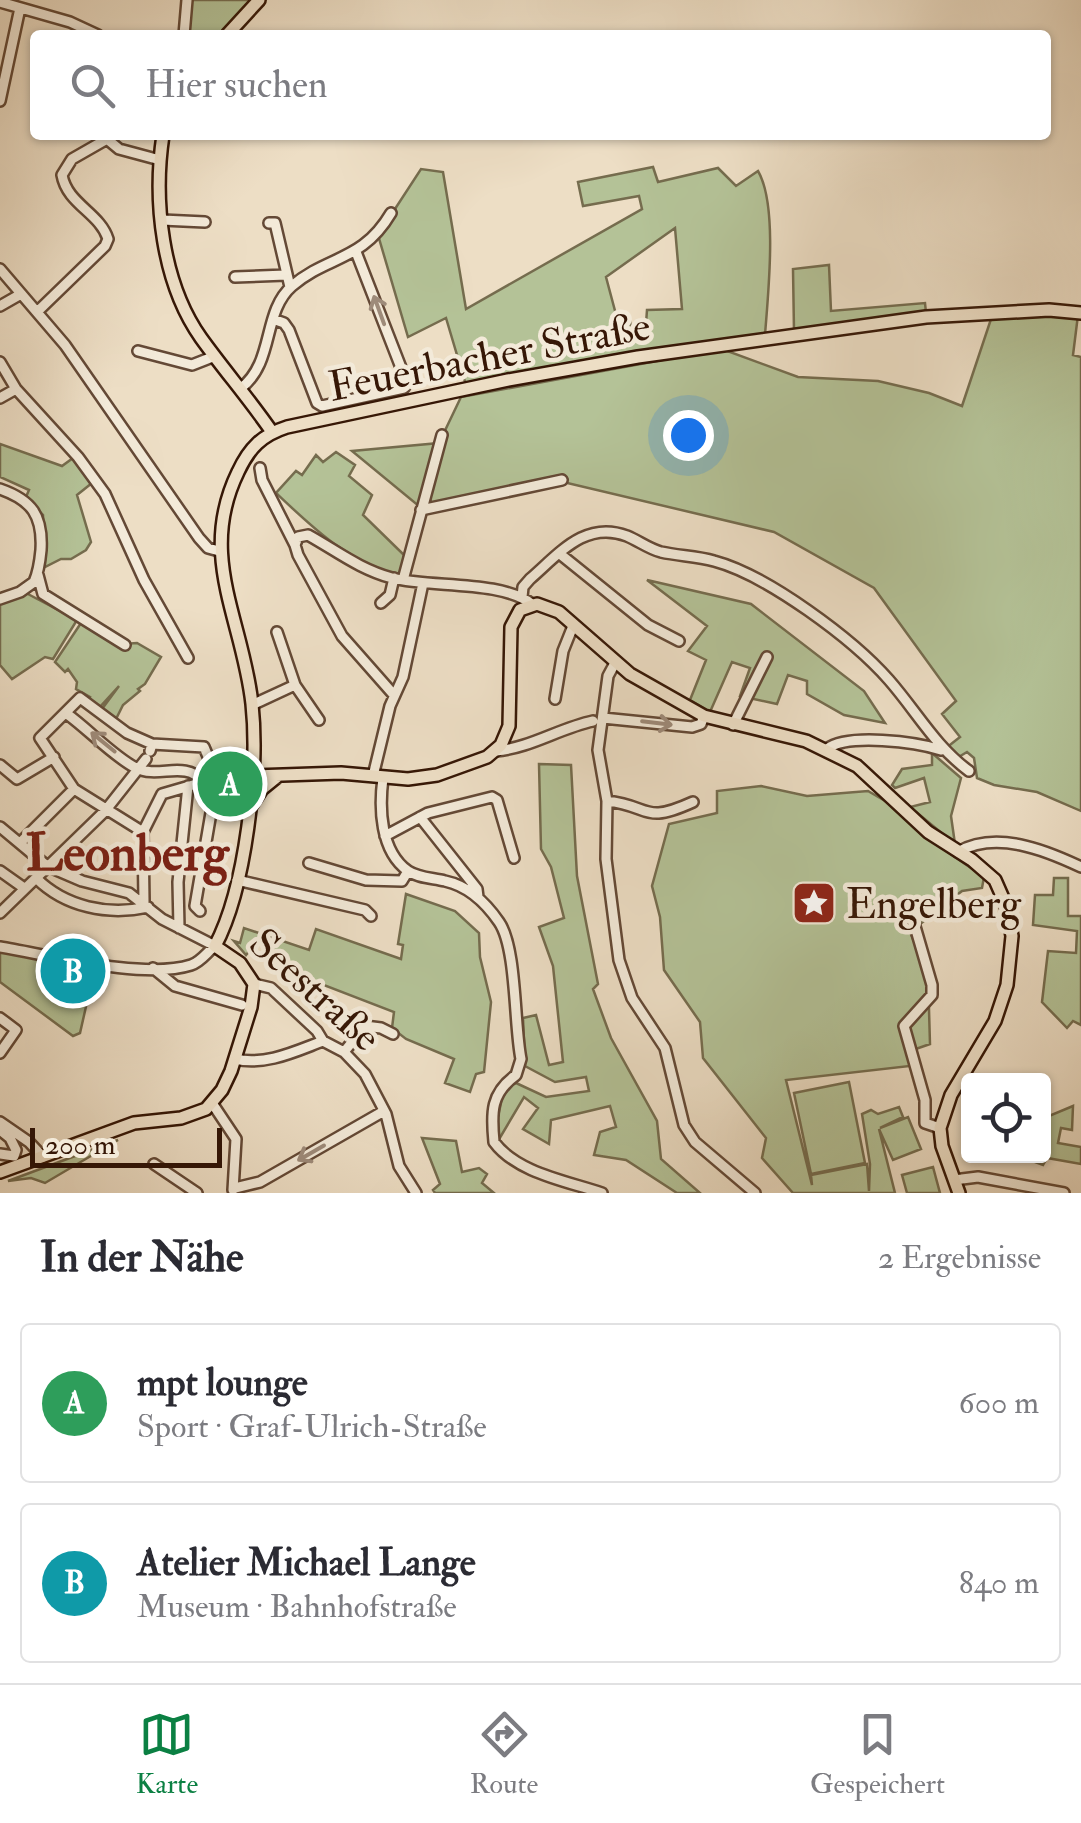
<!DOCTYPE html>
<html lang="de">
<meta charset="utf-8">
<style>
body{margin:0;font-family:"IM FELL Double Pica",serif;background:#f7f7f7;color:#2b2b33}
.controls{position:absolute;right:30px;bottom:30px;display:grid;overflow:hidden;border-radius:10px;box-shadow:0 2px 8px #0004}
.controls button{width:90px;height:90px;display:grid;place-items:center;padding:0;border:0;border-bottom:2px solid #e1e1e2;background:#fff;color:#2b2b33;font:50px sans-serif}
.scale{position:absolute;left:30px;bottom:25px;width:192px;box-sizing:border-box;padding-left:10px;border:5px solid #361706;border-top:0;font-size:28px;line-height:35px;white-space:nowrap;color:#361706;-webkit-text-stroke:8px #f3ead9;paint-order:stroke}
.you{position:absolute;left:688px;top:435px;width:35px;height:35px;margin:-25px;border:8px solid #fff;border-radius:50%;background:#1a73e8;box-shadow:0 0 0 15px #1a73e833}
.badge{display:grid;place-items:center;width:65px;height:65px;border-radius:50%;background:#0b8043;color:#fff;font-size:32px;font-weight:700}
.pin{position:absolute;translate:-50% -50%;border:5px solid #fff;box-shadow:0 2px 10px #0006}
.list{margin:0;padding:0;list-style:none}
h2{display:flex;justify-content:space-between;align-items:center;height:130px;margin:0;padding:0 40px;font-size:42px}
h2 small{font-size:32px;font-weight:400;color:#7c7c81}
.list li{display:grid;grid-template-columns:65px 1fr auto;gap:30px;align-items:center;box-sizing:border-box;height:160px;margin:0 20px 20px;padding:0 20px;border:2px solid #e1e1e2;border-radius:10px}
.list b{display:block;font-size:38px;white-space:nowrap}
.list p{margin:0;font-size:32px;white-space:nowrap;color:#7c7c81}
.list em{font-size:32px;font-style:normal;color:#7c7c81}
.icon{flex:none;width:55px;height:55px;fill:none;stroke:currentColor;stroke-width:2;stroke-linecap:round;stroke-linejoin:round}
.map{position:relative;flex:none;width:1081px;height:1193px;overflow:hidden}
.search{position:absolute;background:#fff;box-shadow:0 2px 8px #0004;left:30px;right:30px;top:30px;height:110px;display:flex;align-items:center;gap:25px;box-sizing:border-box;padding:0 35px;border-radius:10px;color:#7c7c81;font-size:38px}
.sheet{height:490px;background:#fff}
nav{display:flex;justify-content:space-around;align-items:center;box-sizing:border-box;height:140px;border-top:2px solid #e1e1e2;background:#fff;font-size:28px;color:#7c7c81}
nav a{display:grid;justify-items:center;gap:5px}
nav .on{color:#0b8043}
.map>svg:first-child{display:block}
</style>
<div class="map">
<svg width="1081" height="1193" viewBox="0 0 1081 1193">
<rect width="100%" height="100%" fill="#eddec5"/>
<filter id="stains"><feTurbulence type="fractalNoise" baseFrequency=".002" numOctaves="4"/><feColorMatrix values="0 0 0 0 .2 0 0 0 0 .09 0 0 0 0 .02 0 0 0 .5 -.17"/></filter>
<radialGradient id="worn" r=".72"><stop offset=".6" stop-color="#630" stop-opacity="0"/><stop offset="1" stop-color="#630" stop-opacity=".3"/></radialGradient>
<!-- green -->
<path fill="#b4c297" stroke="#756c4e" stroke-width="2.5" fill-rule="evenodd" d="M189,0H255C227,33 229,35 185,35Z
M653,167L658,182L718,168L736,186L758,171C778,205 768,294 765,335L466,385L446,318L408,337L378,235L421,169L443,172L466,309L642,209L639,196L583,206L578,182ZM675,228L682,309L647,310L646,324L631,327L630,321L618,322L606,277Z
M829,265L831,311L925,303L926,313L794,331L793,269Z
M993,313L1078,315L1073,355L1081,357V811L1037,792L994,785L977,778L974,758L967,752L957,758L946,748L960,737L942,714L956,701L874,588L774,532L559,481L420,507L352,451L439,443L461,397L722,349L798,377L878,381L929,393L962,406Z
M0,444L62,466L73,458L92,483L77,495L91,542L86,550L71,559H61L45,567L43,515L26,497L29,490L0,477Z
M336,452L355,465L349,476L372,495L363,515L404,555L400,576C349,563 313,528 276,493L296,471L302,475L316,455L323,462Z
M647,580L751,604L864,691L885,723L844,715L807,694V681L788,675L777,704L740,696L750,668L732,662L710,712L690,700L706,660L688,651L707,626Z
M26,593L77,620L53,659L45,657L12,679L0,665V603Z
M83,620L123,644L137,643L161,657L145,684L138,689L140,691L123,705L114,723L102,709L119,686L98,709L88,701L90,697L76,689L77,682L68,669L65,672L55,662Z
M932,753L961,778L951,816L955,844L910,807L930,802L924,778L895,788L892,785L902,769L932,765Z
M539,764L571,765L577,876L598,984L593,989L611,1038L657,1121L661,1159L700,1193H677L626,1160L594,1155L600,1132L616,1127L610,1106L551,1120L549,1144L523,1129L538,1108L524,1097L498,1141L496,1126L504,1089L516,1083L546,1097L589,1091L586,1077L555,1082L525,1066L523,1018L536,1015L549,1065L563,1062L553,966L539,927L564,918L551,867L541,849Z
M761,786L807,796L868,791L904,812L936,844L984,877L982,888L962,891L910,932L928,975L930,1044L907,1052L910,1066L786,1080L812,1185L811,1175L867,1164L869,1191L870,1164L862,1114L871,1110L878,1114L899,1107L903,1117L880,1128L908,1117L921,1149L893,1160L879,1129L895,1193H793L762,1158L766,1138L703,1058L700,1022L664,970L660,917L652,886L669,824L717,813V791Z
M1054,878H1068V916H1081V1025L1073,1021L1067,1028L1042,1002L1048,951L1076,953L1077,931L1033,925L1035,895H1053Z
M406,894L455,911L479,933L480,957L491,1002L484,1072L476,1074L470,1092L445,1083L454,1059L406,1039L392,1028L394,1012L277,967L280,953L257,942L246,955L234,941L240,943L244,928L309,950L316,929L401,959L403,945L398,944Z
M0,947L62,958L60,976L80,980L84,965L95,967L80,1033L73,1036L0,982Z
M849,1082L865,1163L811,1174L794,1093Z
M1073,1106L1072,1130L1061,1128L1058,1143L1081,1147V1164L1047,1158L1043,1165L1019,1156H1044V1118Z
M422,1138L456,1141L462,1172L479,1168L487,1174L482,1183L494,1193H435L433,1190L440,1184Z
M118,1140L45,1183L31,1178L8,1181Z
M933,1167L940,1193H907L902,1175Z"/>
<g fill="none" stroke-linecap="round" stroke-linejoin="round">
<defs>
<path id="minor" d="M0,2L70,22L98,35
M184,35L187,0
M0,101L20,8
M107,139L119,149L160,160
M162,220L205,222
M269,223H275L290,287
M0,269L65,345L199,538L208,548L219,551
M235,277L286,275
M0,306L21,294
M38,311L105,246L108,239C100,213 67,204 62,175L72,159L107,139
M273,319L284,323L289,330L317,403L322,406L404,388L407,383L356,252
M138,351L192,365L215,356
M0,362L16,389L78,457L105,494L144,580L188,658
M241,388C275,362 262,312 292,286C328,255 362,262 391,213
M0,398L16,389
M260,468L262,480L295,545
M0,489C32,500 43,516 41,550C40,561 39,571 34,582L20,592L0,599
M421,510L562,480
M560,554L648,625L679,641
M38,575L43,594L125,645
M403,580L442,435
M522,597L523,587L530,579C559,554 585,520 627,536C639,541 649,549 661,552C679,556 697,556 714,561C767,575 853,639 889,680C917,712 935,746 969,771
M381,603L390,595L394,578
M277,632L295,685L319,720
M615,663L608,676L598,750L607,801L606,859L619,960L632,998L665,1048L684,1125L695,1142L755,1193
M394,695L342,636L298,555L295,545L298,537L308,535C337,551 359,569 392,578C433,588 500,580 532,604
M555,699L563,651L573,626
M252,705L295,685
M67,714C88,729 114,757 136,768C159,779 184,760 203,781
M603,718L692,727L701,724L704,716
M733,725L767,657
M827,749C848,733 916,742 941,750
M150,751L152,744L204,747L217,778L195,906L200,911
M496,751C530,748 560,728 593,721
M0,765L17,779L54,757
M373,776L390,706L403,677L423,583
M383,778C379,808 380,851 408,871C418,878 433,878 445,881C468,886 486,903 499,922C517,948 514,1025 521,1059L516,1075C491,1093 491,1112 494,1142C517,1173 567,1181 602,1193
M607,801C652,806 642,825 693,802
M420,817L477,889L478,897
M0,827L47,866L82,881L129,893L162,919L215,946C207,952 201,962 191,965C144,980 49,955 0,947
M143,832L74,789L40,738L80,698L127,733L152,744
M385,836L428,813L492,797L497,800L514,858
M21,842L74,789
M958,852C996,830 1045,850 1081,867
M309,863L366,880L402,881L408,871
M0,871L24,888
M36,878C65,907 108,916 148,907
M237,880L365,910L371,916
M144,902L143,832L162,794L217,778L252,776
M0,913L105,811L146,759
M914,923L932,985V995L904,1026L925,1100V1123L940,1128
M179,928L178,882L188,786
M153,968L175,986L242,1005
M254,984L271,988L317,1031L323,1041L344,1052L365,1074L386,1114L399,1166L416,1193
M0,1018L16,1030L0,1053
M344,1052L365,1026L381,1028L393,1034
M235,1059C266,1066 296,1051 323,1041
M212,1103L236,1139L233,1190
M0,1122L29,1142L43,1157
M0,1130L10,1138L16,1150L14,1156L0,1154
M154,1164L197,1193
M954,1180L978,1177L1064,1193
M235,1188L260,1182L384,1111"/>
<path id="major" d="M227,35L259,0
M163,135C153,201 162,283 201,338C224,370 250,400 272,432
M252,776L341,773L408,779L437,775L487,757L501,745L509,726L511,627L520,610L537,604L559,612L630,674L704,716L806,741L857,766L928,832L972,860L995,880L1006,905L1012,936L1007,985L995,1021L951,1095L940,1128L942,1146L959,1193
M251,806L262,789L278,776
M0,1172L134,1123L181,1118L206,1109L222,1090L231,1071L251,1007L254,984L240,963L215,946C246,888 259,769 252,704C243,620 197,556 238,472C249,448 262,435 287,427L508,380L638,357L926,317L1049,310L1081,313"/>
</defs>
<!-- minor casing -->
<use href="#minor" stroke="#644936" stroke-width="14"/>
<!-- major casing -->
<use href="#major" stroke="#361706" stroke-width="16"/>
<!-- minor -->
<use href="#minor" stroke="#f3ead9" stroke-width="9"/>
<!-- major -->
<use href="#major" stroke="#eddec5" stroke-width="11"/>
</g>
<!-- one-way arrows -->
<defs><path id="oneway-shaft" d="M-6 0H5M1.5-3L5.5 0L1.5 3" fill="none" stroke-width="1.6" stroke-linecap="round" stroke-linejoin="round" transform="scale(2.5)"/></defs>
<g stroke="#9e8b7a">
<use href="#oneway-shaft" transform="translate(379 310) rotate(-110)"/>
<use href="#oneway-shaft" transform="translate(657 723) rotate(7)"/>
<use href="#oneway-shaft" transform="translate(103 742) rotate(-141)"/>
<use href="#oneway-shaft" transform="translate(311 1153) rotate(150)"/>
</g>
<!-- icons -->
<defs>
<symbol id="sight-square" viewBox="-11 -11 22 22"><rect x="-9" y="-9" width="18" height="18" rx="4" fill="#8f2418" stroke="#f3ead9"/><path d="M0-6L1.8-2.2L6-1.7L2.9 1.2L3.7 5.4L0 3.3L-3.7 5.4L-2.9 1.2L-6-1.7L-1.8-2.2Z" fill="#fff"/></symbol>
</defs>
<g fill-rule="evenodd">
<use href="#sight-square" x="789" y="878" width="50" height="50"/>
</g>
<g text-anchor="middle" stroke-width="9" stroke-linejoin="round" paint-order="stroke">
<!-- street labels -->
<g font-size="42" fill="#361706" stroke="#f3ead9">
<text transform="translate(489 355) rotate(-11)" y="15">Feuerbacher Straße</text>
<text transform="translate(316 989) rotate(42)" y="15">Seestraße</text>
</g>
<!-- poi labels -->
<g font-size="42" fill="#361706" stroke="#f3ead9" text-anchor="start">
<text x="846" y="918">Engelberg</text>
</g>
<!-- district labels -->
<g font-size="52" font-weight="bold" fill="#7a1f14" stroke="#f3ead9">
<text x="127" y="870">Leonberg</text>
</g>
</g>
<rect width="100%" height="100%" filter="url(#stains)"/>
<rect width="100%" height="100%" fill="url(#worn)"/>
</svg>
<div class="controls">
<button><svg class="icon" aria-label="locate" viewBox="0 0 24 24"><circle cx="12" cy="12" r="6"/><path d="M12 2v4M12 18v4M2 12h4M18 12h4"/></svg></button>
</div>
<div class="scale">200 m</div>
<div class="you"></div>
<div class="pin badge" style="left:230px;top:784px;background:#2e9e5b">A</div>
<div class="pin badge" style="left:73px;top:971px;background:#0f9aa8">B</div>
<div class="search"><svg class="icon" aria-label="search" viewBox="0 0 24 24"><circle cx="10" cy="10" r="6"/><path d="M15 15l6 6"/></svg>Hier suchen</div>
</div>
<section class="sheet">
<h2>In der Nähe<small>2 Ergebnisse</small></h2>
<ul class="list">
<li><span class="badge" style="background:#2e9e5b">A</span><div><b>mpt lounge</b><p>Sport · Graf-Ulrich-Straße</p></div><em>600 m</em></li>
<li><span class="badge" style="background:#0f9aa8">B</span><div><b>Atelier Michael Lange</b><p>Museum · Bahnhofstraße</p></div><em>840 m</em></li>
</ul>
</section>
<nav>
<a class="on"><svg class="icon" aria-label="map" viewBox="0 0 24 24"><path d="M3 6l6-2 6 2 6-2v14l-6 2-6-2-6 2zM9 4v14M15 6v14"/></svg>Karte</a>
<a><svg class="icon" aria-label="directions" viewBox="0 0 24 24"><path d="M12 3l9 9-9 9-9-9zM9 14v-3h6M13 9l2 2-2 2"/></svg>Route</a>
<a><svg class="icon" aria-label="saved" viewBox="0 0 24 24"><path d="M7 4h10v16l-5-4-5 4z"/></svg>Gespeichert</a>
</nav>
